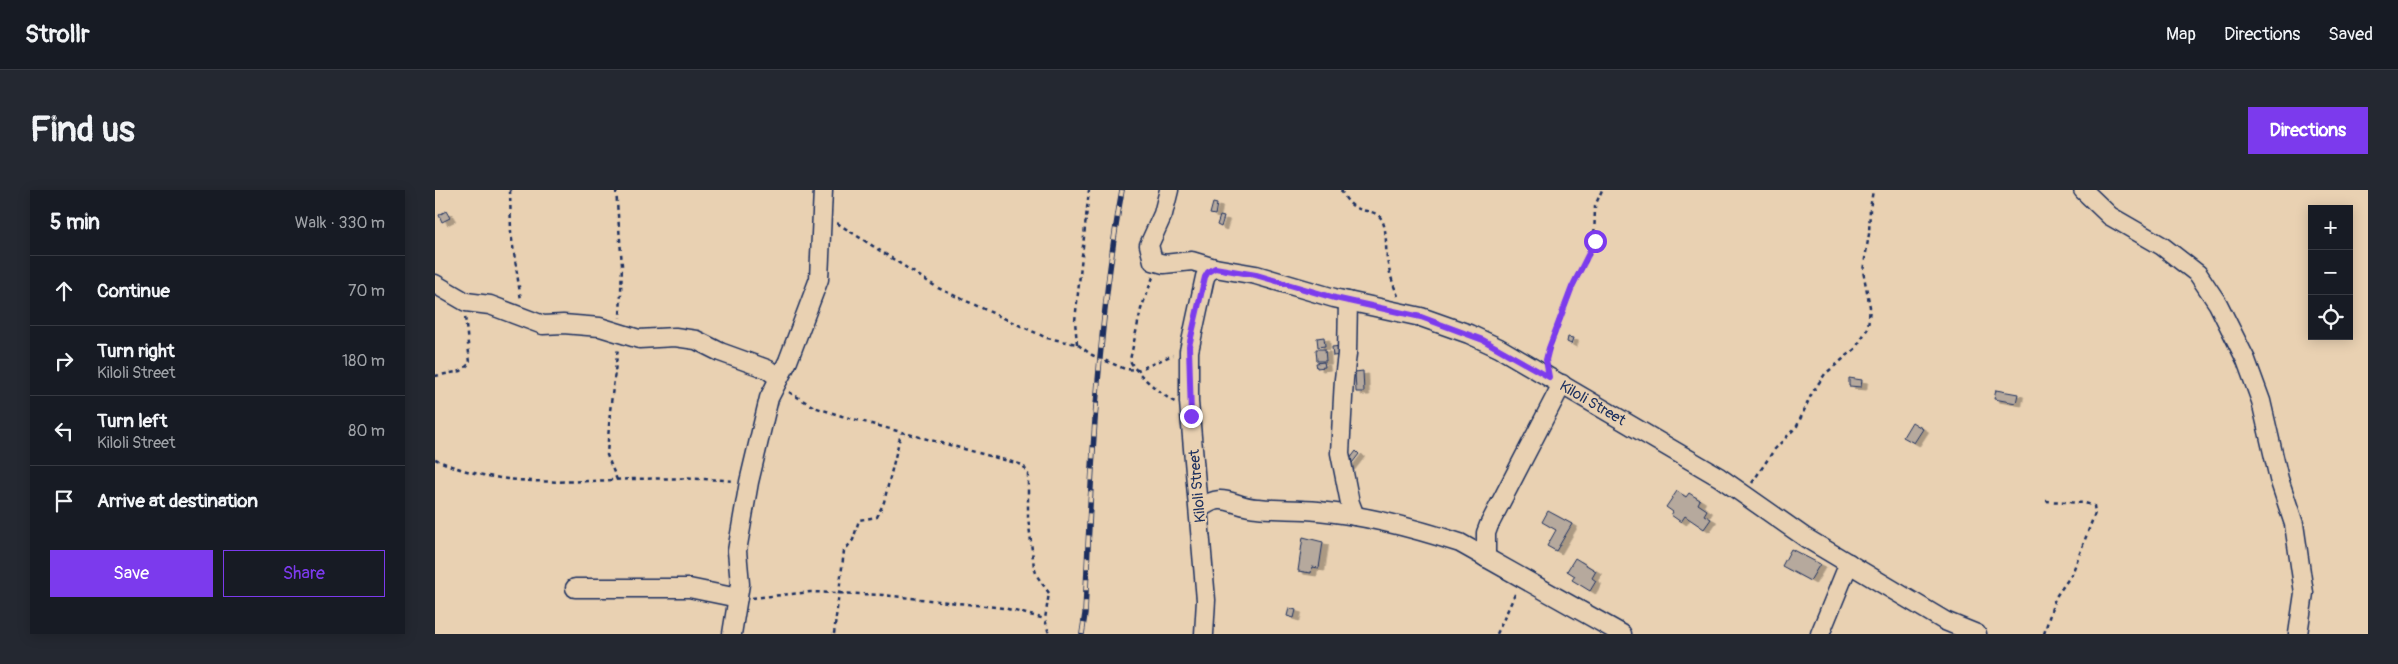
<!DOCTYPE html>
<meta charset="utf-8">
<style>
body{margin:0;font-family:Pangolin,sans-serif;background:#242831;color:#f1f3f6}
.controls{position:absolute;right:15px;top:15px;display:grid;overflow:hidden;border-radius:0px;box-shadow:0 2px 12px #0003}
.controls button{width:45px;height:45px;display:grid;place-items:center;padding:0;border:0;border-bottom:1px solid #363941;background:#171b24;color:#f1f3f6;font:25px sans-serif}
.stop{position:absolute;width:15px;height:15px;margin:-11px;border:4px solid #7c3aed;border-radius:50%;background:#fff}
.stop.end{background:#7c3aed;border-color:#fff;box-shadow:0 1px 5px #0008}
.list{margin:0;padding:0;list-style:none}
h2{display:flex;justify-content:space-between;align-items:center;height:65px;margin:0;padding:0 20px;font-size:21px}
h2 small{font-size:16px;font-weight:400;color:#9ea1a6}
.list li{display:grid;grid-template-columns:32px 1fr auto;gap:15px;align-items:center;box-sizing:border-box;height:70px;padding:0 20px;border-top:1px solid #363941}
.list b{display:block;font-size:19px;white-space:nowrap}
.list p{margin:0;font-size:16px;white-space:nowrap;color:#9ea1a6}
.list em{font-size:16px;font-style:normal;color:#9ea1a6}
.actions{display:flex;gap:10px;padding:15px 20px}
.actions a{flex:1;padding:11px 0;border:1px solid #7c3aed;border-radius:0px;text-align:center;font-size:18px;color:#7c3aed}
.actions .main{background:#7c3aed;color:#fff}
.icon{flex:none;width:28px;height:28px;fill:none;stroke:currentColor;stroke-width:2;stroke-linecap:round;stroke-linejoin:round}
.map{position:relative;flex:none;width:1933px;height:444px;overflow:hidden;border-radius:0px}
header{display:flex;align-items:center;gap:30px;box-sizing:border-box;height:70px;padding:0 25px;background:#171b24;border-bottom:1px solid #363941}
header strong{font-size:24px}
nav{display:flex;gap:28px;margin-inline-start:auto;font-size:18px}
.intro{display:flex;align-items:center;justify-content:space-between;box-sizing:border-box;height:120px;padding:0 30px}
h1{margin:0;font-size:35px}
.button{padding:12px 22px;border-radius:0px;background:#7c3aed;color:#fff;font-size:18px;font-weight:700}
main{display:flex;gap:30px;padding:0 30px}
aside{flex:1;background:#171b24;border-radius:0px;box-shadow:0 2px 12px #0003}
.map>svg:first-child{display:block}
</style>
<header>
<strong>Strollr</strong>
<nav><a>Map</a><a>Directions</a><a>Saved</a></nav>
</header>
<div class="intro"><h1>Find us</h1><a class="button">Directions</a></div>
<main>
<aside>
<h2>5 min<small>Walk · 330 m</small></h2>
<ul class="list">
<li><svg class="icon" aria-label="ahead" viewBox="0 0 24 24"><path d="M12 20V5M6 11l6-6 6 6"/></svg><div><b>Continue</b></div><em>70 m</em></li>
<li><svg class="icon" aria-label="right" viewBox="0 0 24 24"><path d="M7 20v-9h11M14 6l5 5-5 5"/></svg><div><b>Turn right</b><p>Kiloli Street</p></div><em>180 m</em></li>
<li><svg class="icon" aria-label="left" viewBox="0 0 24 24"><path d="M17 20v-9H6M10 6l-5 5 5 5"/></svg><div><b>Turn left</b><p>Kiloli Street</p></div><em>80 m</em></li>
<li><svg class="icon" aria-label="arrive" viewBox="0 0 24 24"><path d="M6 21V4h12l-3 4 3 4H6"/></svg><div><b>Arrive at destination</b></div></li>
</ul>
<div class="actions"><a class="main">Save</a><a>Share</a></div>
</aside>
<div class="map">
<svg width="1933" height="444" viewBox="0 0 1933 444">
<defs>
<filter id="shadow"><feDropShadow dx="5.5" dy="3" stdDeviation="0" flood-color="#0004"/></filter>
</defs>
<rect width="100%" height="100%" fill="#e9d1b2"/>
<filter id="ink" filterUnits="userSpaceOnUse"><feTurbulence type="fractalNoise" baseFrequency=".02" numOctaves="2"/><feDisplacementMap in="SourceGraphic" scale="10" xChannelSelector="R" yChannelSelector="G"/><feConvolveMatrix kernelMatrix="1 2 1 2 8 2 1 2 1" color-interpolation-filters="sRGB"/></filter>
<g filter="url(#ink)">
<!-- building -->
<path fill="#b6a99d" stroke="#1b2f5e" filter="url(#shadow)" d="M778,13L782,14L780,25L775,24Z
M11,21L15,28L7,32L4,25Z
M785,26L789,27L786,37L782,35Z
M889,147L890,156L883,157L882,148Z
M1133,147L1138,148L1136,154L1132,152Z
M906,156L907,165L898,166L897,157Z
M881,159H890L891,171H882Z
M889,172L890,177L882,178L881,173Z
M928,181L929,202H921L920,182Z
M1414,188L1427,190L1426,197L1414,196Z
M1561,200L1583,204L1581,213L1559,209Z
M1477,232L1488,239L1479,253L1468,247Z
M921,261L924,264L914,277L911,274Z
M1242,301L1251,307L1254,303L1265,310L1263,314L1272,320L1269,325L1276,329L1269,339L1250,326L1246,332L1236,325L1238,322L1231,317Z
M1113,321L1137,334L1121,361L1112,356L1121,340L1107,332Z
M868,347L888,352L884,378L877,377L876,383L863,381Z
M1356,359L1385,374L1375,391L1347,376Z
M1140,368L1161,381L1157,388L1161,391L1155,401L1137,390L1140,386L1132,381Z
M854,418L861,420L859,428L852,426Z"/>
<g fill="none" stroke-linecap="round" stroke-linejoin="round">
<defs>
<g id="minor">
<path d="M734,0L728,24L714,55L718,71L729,74L757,71L780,78"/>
<path d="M1648,0L1675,26L1727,56L1763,84L1783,114L1811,170L1826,211L1844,289L1859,334L1869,403L1863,444"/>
<path d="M0,94L31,112L55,115L108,135L128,134L165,137L204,149L240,147L261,150L285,162L332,179L344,188"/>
<path d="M913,111L912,164L909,189L905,263L915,313L920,326"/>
<path d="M765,319C788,300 798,317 822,318C842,320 863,319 883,321C928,325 982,339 1025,353L1187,444"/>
<path d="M1051,368V343L1054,335L1127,194"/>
<path d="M140,398H254L303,408"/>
<path d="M297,444L305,394L302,361L314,292L334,208L353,171L384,89L388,0"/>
<path id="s1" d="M769,444L771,410L754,212V161L770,87L773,82L780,78L821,85L899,108L986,127L1034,144L1064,158L1284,287L1371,348L1510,431L1542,444"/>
<path d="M1385,444L1414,373"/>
</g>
</defs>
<!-- minor casing -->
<use href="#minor" stroke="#1b2f5e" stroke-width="21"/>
<!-- path -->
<path stroke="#1b2f5e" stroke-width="2.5" stroke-dasharray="4 4" stroke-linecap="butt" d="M75,0L76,43L86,110
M181,0L187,75L185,128
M906,0C919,28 935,16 945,27C953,37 950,57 952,69C954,81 958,95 963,106
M402,33L503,98L612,148L642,154L657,165L690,179L703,180L738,165
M718,87L706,119L695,170C698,181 729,207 740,212
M642,154L640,131L654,0
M1111,169L1137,97L1159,56L1160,16L1167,0
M0,186L26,181L35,173L30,126
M354,202L379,217L407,226L588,275L593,284V327L599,377L602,386L614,403L610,429L614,444
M0,269C60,298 133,292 198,289C232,288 266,288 300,291
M182,290L172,265L175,221L183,158
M1317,293L1339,260L1362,236L1377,203L1390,184L1420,159L1433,138L1435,117L1428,81L1434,44L1435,19L1438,0
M317,408L376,402L448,405L569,418L610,429
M399,444L409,361L418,350L424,330L442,327L449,312L466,243
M1062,444L1081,402
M1609,444L1620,408L1637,384L1660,323L1659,316L1650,313L1611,311"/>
<!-- minor -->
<use href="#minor" stroke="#e9d1b2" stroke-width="18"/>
<defs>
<path id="rail" d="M647,444L650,424C656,282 662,140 687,0"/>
</defs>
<!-- rail casing -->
<use href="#rail" stroke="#1b2f5e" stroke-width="5.5"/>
<!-- rail -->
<use href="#rail" stroke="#e9d1b2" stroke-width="4" stroke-dasharray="11" stroke-linecap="butt"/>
</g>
</g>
<g fill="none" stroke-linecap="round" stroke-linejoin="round" filter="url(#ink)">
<!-- route -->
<path stroke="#7c3aed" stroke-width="6" d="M756,226L754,156L770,87L773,82L780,78L821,85L900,108L986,127L1048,150L1114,187L1111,170L1114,158L1137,97L1160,51"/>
</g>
<g text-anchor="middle" stroke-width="4.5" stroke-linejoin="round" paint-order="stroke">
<!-- street labels -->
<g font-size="15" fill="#1b2f5e" stroke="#e9d1b2">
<text dy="5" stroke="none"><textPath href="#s1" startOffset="778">Kiloli Street</textPath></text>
<text transform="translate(762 296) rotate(-95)" y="5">Kiloli Street</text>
</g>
</g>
</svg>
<div class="controls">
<button>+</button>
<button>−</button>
<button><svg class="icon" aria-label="locate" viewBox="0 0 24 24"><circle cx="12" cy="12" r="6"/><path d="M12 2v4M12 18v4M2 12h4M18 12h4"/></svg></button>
</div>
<div class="stop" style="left:1160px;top:51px"></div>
<div class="stop end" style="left:756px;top:226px"></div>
</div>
</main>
